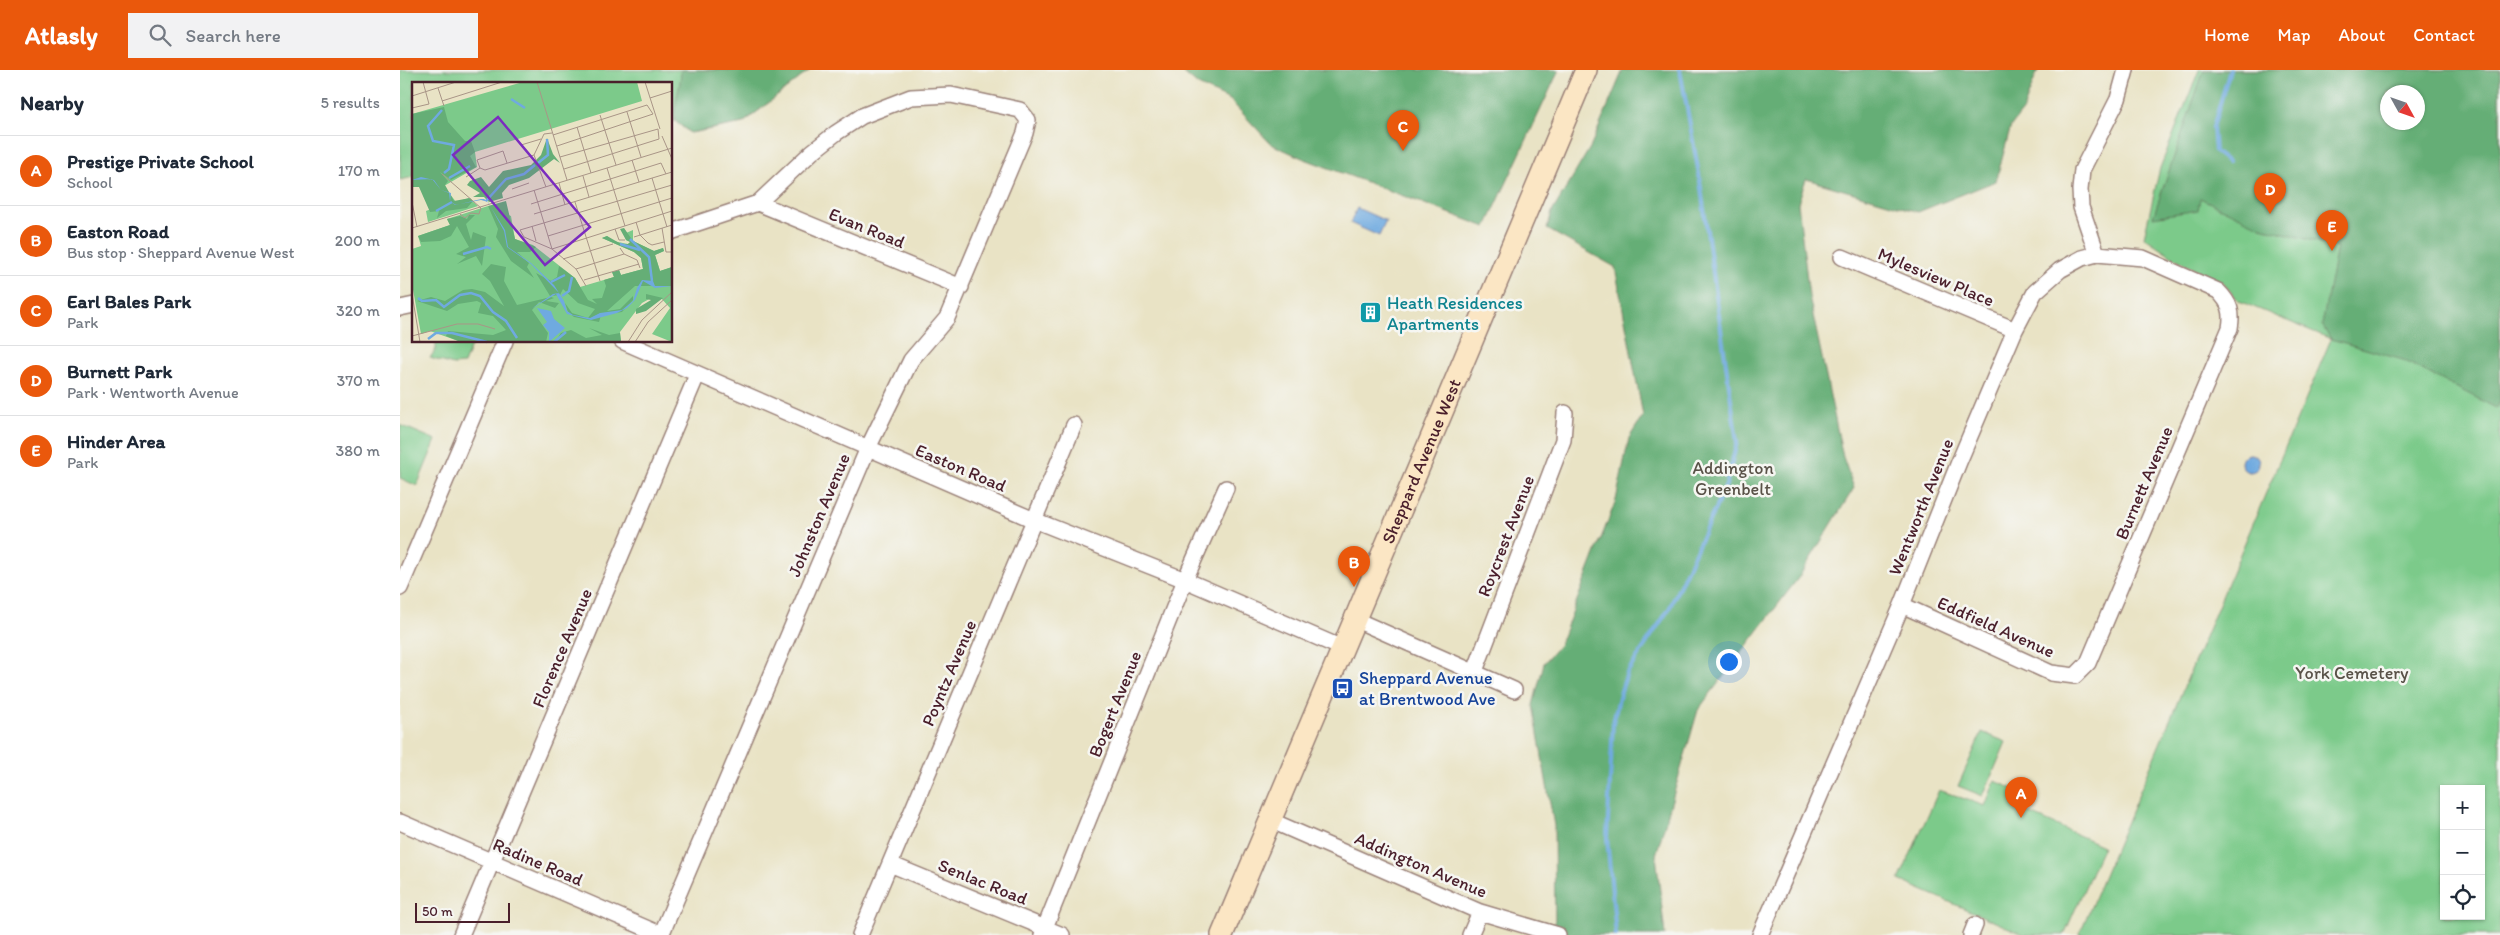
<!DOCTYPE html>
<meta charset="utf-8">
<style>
body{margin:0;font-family:Itim,sans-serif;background:#f2f2f3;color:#1f2937}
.controls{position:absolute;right:15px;bottom:15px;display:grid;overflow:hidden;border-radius:0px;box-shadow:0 1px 4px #0004}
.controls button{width:45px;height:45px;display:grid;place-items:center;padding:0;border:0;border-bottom:1px solid #e0e1e3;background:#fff;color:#1f2937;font:25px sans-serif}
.compass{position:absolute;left:1980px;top:15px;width:45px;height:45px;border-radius:50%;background:#fff;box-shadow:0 1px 4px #0004;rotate:130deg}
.scale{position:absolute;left:15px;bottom:12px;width:95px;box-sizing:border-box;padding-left:5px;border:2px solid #4a1f2b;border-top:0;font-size:14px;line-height:18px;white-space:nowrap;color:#4a1f2b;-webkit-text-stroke:4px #f6f6f2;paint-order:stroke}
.you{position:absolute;left:1328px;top:591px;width:18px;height:18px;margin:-12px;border:4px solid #fff;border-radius:50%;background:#1a73e8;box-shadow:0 0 0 8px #1a73e833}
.badge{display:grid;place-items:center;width:32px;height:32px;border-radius:50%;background:#ea580c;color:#fff;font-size:16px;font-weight:700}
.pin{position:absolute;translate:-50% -41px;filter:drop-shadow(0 1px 2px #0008)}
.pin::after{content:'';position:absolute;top:26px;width:18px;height:15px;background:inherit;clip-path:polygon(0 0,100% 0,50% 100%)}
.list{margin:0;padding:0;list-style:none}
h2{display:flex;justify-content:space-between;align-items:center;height:65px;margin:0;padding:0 20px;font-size:21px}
h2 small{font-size:16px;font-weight:400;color:#747a83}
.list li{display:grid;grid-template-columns:32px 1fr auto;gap:15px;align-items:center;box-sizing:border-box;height:70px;padding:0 20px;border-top:1px solid #e0e1e3}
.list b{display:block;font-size:19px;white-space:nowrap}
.list p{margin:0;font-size:16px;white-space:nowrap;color:#747a83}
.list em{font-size:16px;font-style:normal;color:#747a83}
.icon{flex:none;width:28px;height:28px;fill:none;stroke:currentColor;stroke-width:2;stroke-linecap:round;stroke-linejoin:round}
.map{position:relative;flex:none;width:2100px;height:865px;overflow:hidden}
header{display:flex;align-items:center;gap:30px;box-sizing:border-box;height:70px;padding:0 25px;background:#ea580c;color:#fff}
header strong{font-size:24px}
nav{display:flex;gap:28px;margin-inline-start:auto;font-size:18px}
.search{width:350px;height:45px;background:#f2f2f3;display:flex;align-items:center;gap:12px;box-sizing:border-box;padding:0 18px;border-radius:0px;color:#747a83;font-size:19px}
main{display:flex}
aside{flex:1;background:#fff}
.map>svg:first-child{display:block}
</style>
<header>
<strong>Atlasly</strong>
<div class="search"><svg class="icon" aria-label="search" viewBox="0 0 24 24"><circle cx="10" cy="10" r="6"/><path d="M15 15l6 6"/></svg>Search here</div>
<nav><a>Home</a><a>Map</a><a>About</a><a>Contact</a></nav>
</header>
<main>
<aside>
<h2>Nearby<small>5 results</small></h2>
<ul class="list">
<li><span class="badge">A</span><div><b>Prestige Private School</b><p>School</p></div><em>170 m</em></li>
<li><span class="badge">B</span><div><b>Easton Road</b><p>Bus stop · Sheppard Avenue West</p></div><em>200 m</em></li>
<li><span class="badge">C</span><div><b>Earl Bales Park</b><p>Park</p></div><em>320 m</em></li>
<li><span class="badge">D</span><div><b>Burnett Park</b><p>Park · Wentworth Avenue</p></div><em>370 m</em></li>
<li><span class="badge">E</span><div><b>Hinder Area</b><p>Park</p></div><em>380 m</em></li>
</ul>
</aside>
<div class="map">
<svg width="2100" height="865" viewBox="0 0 2100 865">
<rect width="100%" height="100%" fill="#f6f6f2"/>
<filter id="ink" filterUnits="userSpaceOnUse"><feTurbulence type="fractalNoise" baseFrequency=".02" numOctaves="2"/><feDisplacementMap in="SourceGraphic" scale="10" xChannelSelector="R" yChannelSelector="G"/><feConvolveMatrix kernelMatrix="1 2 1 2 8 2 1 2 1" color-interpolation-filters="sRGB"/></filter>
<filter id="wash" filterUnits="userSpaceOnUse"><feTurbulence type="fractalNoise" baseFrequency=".0096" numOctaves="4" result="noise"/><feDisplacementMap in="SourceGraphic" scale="20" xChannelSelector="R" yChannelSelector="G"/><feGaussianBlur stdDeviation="1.12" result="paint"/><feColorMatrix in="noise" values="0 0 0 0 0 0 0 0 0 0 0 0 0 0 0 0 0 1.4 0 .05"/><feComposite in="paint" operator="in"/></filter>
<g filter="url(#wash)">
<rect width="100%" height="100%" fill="#e9e3c5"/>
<!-- green -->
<path fill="#7cca8a" stroke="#63745a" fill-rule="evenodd" d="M0,0H410L343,53L290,63L275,51L271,52V14H14V107L0,110Z
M1799,0H2100V865H1679L1931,269L1839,231L1821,211L1784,194L1744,167L1760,98ZM1988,22H2018V52H1988ZM2044,719H2081V846H2044Z
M36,271H73L64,294L53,295L30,288L36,279Z
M0,355L36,370L17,416L0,408Z
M1582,662L1606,672L1583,726L1558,716Z
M1595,711L1622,722L1620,739L1703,776L1664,865H1625L1499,810L1539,720L1585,736Z"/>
<!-- forest -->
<path fill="#65ae76" stroke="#586650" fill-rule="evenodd" d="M281,0H410L343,53L290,63L275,51C273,32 281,19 281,0Z
M780,0H1159L1086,157L902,88L871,74L830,30L798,15Z
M1223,0H1638L1623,40L1611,56L1596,111L1518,142L1406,109L1398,133L1409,226L1443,387L1454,418L1399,507L1298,640L1256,785L1265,865H1155L1154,756L1133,635L1144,593L1160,574L1216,430L1229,368L1243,346L1215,197L1147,159L1152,142L1191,76Z
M1804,0H2100V332L2096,338L2003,290L1931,269L1922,255L1937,177L1861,157L1800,128L1798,140L1753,147ZM2018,22V52H1988V22Z"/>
<!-- water -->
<path fill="#6faae0" stroke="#5c6486" d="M957,138L986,151L979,166L950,153Z
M1841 393a9 9 0 1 1 18 0a9 9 0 1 1-18 0Z"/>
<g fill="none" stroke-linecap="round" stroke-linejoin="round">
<!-- stream -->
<path stroke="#6faae0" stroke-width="4" d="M1828,92L1815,82L1813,57L1830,0
M1216,865L1207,768L1213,653L1220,624L1227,603L1269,539L1326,415L1337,372L1299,104L1280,0"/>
</g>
</g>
<g filter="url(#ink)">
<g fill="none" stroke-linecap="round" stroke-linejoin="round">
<defs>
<path id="street" d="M358,133L561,217
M1697,184L1681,137L1680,120L1682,100L1718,29L1726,0
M1442,187L1615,260
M0,238L14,235
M222,271L634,450L785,510L942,578
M0,518L105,271
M954,549L1114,620
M1075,601L1163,370L1165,343
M872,751L1080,842L1158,865
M0,752L262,865
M490,794L662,865
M61,865L297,305
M261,865L468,378L511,290L547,248L625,63L628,50L620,40L551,25L511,27L462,46L436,63L412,82L358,133L271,162
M460,865L674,355
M642,865L785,510L826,418
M1070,865L1080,842
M1360,865L1502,535L1559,392L1615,260L1635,222L1660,200L1682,188L1697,184L1743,188L1818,221C1830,233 1833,242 1830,258L1688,593L1675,606L1651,603L1502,535
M1571,865L1575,855"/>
<g id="secondary">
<path id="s1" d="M822,865L1186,0"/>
</g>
</defs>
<!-- street casing -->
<use href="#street" stroke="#9a8178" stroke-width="18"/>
<!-- secondary casing -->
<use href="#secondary" stroke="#9a8178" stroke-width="24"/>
<!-- street -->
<use href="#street" stroke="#fff" stroke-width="15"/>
<!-- secondary -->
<use href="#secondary" stroke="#fbe6c4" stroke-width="21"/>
</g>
</g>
<!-- icons -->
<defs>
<symbol id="building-square" viewBox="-11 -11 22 22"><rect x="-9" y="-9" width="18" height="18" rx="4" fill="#0f9aa8" stroke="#f6f6f2"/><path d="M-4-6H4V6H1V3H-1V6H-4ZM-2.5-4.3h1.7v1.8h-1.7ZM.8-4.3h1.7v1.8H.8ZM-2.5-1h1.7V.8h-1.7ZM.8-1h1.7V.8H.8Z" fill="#fff"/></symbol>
<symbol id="bus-square" viewBox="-11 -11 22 22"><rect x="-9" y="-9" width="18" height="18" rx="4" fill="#1a4fb4" stroke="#f6f6f2"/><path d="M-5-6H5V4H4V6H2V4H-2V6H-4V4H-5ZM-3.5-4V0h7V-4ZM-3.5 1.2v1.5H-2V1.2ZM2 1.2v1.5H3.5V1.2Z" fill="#fff"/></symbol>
</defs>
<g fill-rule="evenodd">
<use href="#building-square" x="958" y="230" width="25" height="25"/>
<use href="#bus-square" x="930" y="606" width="25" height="25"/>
</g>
<g text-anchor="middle" stroke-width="5" stroke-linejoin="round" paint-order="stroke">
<!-- street labels -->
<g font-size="18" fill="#4a1f2b" stroke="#f6f6f2">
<text transform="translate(467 158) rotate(22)" y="6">Evan Road</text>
<text transform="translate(1536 207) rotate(23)" y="6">Mylesview Place</text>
<text dy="6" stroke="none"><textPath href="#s1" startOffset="514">Sheppard Avenue West</textPath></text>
<text transform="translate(561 398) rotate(23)" y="6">Easton Road</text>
<text transform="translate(1744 413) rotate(-67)" y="6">Burnett Avenue</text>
<text transform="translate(1521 437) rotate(-68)" y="6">Wentworth Avenue</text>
<text transform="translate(419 445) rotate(-67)" y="6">Johnston Avenue</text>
<text transform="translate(1106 466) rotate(-69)" y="6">Roycrest Avenue</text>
<text transform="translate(1596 557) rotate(24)" y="6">Eddfield Avenue</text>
<text transform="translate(162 578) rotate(-67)" y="6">Florence Avenue</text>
<text transform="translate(549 603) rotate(-67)" y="6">Poyntz Avenue</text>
<text transform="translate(715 634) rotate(-68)" y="6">Bogert Avenue</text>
<text transform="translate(138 792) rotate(23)" y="6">Radine Road</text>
<text transform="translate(1021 795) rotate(23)" y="6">Addington Avenue</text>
<text transform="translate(583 812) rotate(22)" y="6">Senlac Road</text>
</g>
<!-- culture labels -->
<g font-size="18" fill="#0d838f" stroke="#f6f6f2" text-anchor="start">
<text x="987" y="239">Heath Residences<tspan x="987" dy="21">Apartments</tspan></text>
</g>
<!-- park labels -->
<g font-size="18" fill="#595248" stroke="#f6f6f2">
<text x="1333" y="404">Addington<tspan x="1333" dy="21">Greenbelt</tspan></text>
<text x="1952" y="609">York Cemetery</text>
</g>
<!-- transit labels -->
<g font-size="18" fill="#164399" stroke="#f6f6f2" text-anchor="start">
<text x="959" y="614">Sheppard Avenue<tspan x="959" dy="21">at Brentwood Ave</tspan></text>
</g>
</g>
<!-- overview -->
<g transform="translate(12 12)">
<rect width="260" height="260" fill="#e9e3c5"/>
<path d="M111,0H225L230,19L63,70L65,85L32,104L44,120L57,116L66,124L16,140L14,129L19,127L8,104L0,103V32ZM76,124L99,134L103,157L121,163L163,196L168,205L202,195L200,190L207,188L209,193L231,187L229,176L222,170L190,156L195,154L201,159L216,162L219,160L214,158L212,146L214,151L221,148V159L242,169L251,166L252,169L243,173L248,189L260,185V260L240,252L258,226L249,216H239L230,221L208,250L209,260H49L18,249L9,252L0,202V167L9,164L6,154L38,143L35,137Z" fill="#7cca8a"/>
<path d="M32,25L36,40L53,59H59L63,70L58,74L64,85L39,98L28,90L36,99L33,103L42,119L58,116L61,119L55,126L34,129L25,136L27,129L18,130L7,105H0V32ZM135,56L141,72L148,81L142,77L117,96L97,103L90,111L91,116L77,120L72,115H61L68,111L55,103L58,99L69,95L77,105L91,89L119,83L129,73ZM94,119L103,157L124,165L118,170H105L117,181L115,185L122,196L99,179L84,155L86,147L76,124ZM57,133H63L54,142L59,158L61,150L74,155L70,184L64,174L45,182L54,175L44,172L57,165L45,144L39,154L28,159L9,160L6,154L38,143L35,137L48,134L55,137ZM212,146L221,159L242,169L251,166L252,169L243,173L248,189L260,185V204H223L195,229L208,227L221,214V218L210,230L189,233L187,240L162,235L156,230L153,221L160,231L176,236L183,227L166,221L151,207L148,213L138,214L124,191L139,199L145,195L147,184L163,196L176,218L185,222L180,217L190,216L194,204L192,198L202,195L200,190L207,188L209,193L231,187L229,176L222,170L190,156L195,154L209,162H216L218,160L214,158L208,147ZM79,182L94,185L92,199L105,223L139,215L142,216L134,219L147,221L143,226L127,220L120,228L136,251L134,260H49L34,254L36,249L81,253L94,248L81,234L66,231L69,221L65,219L46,222L35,229L5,219L19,215L33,219L51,208L60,207L73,210L92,224L78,199L70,192ZM234,212L251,216L234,229L224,232V227L239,218L234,217ZM177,246L197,253L208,251L209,260H143L149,251L159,248L174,256L190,253Z" fill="#65ae76"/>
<path d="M9,95L22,98L29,108L39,111L38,119L44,123L69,117H72L75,119L93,148L96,165L119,181L142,203L152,219L155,229L161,233L178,236L188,231L210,228L221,219L225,206L230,198L241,199L243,204H260L243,206L231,199L223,218L215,226L205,231L179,238L155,232L144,212L119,227L141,212L147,211L119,182L95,165L92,149L76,120L69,118L43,123L38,119L37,111L29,108L20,97L0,98ZM125,226L139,229L142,237L153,246L137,260V250L131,243L135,240Z" fill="#6faae0"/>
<path fill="none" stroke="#6faae0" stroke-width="2.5" d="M99,17L113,26M30,28L16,44L21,59L42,63L37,87L32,91M126,81L136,73L135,57M37,96L58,84M74,119L94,97L112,92L123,83M24,129L40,120M218,157L237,175L240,199M208,162L228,168M51,172L75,165L79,167M139,200L153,193M150,214L157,209L160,195M6,216L10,219L24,218L32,225L48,213L59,211L68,214L81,230L94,239L105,256M16,257L24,251H40L75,260M142,260L154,250"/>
<path fill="none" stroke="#a99587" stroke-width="1" d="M125,0L155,98M233,0L248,47M26,6L32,24M0,14L44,0M238,16L260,9M30,19L90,0M0,26L17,22L11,0M215,30L229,75M188,33L204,83M165,45L179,91M141,53L235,23L241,32L145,64M250,54L260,77M109,63L129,57M122,73L134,105M122,73L132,52L140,51M148,75L246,47L247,57L152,87M220,78L227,100M95,81L91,69L65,78L68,86L73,88L122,73M195,86L213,144M30,92L69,126L67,132L59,131L53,136L48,132M171,94L177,115M54,95L68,86M240,96L255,145M147,101L153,123M100,107L117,101M122,108L140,167M0,120L5,145M163,120L188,199M119,122L249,81L254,92M122,132L260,90M224,140L228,153L236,161L240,163L252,160M120,144L124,159M0,146L260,66M250,146L254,170H260M203,147L207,158H213M136,154L260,116M222,155L260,143M208,166L212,172L225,178L228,186M140,167L260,129M151,177L201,162M164,187L212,172M172,198L227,182M174,204L164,187L140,167L112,155L108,148L260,103M0,212L8,260M0,254L45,242H66L83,247M216,260L230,238L260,210M223,260L236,240L260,218"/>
<path fill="#7b2cbf" fill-opacity="0.15" stroke="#7b2cbf" stroke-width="2.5" d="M86,35L178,145L133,183L41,73Z"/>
<rect width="260" height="260" fill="none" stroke="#4a1f2b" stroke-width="2.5"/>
</g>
</svg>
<div class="controls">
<button>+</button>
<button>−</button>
<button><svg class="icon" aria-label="locate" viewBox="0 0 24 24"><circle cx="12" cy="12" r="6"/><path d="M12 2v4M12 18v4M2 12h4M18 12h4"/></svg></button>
</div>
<svg class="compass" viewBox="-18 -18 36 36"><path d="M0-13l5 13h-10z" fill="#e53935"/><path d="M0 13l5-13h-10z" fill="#747a83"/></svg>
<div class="scale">50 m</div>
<div class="you"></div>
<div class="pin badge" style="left:1621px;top:748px">A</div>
<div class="pin badge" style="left:954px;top:517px">B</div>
<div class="pin badge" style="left:1003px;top:81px">C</div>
<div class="pin badge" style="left:1870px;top:144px">D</div>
<div class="pin badge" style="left:1932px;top:181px">E</div>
</div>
</main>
